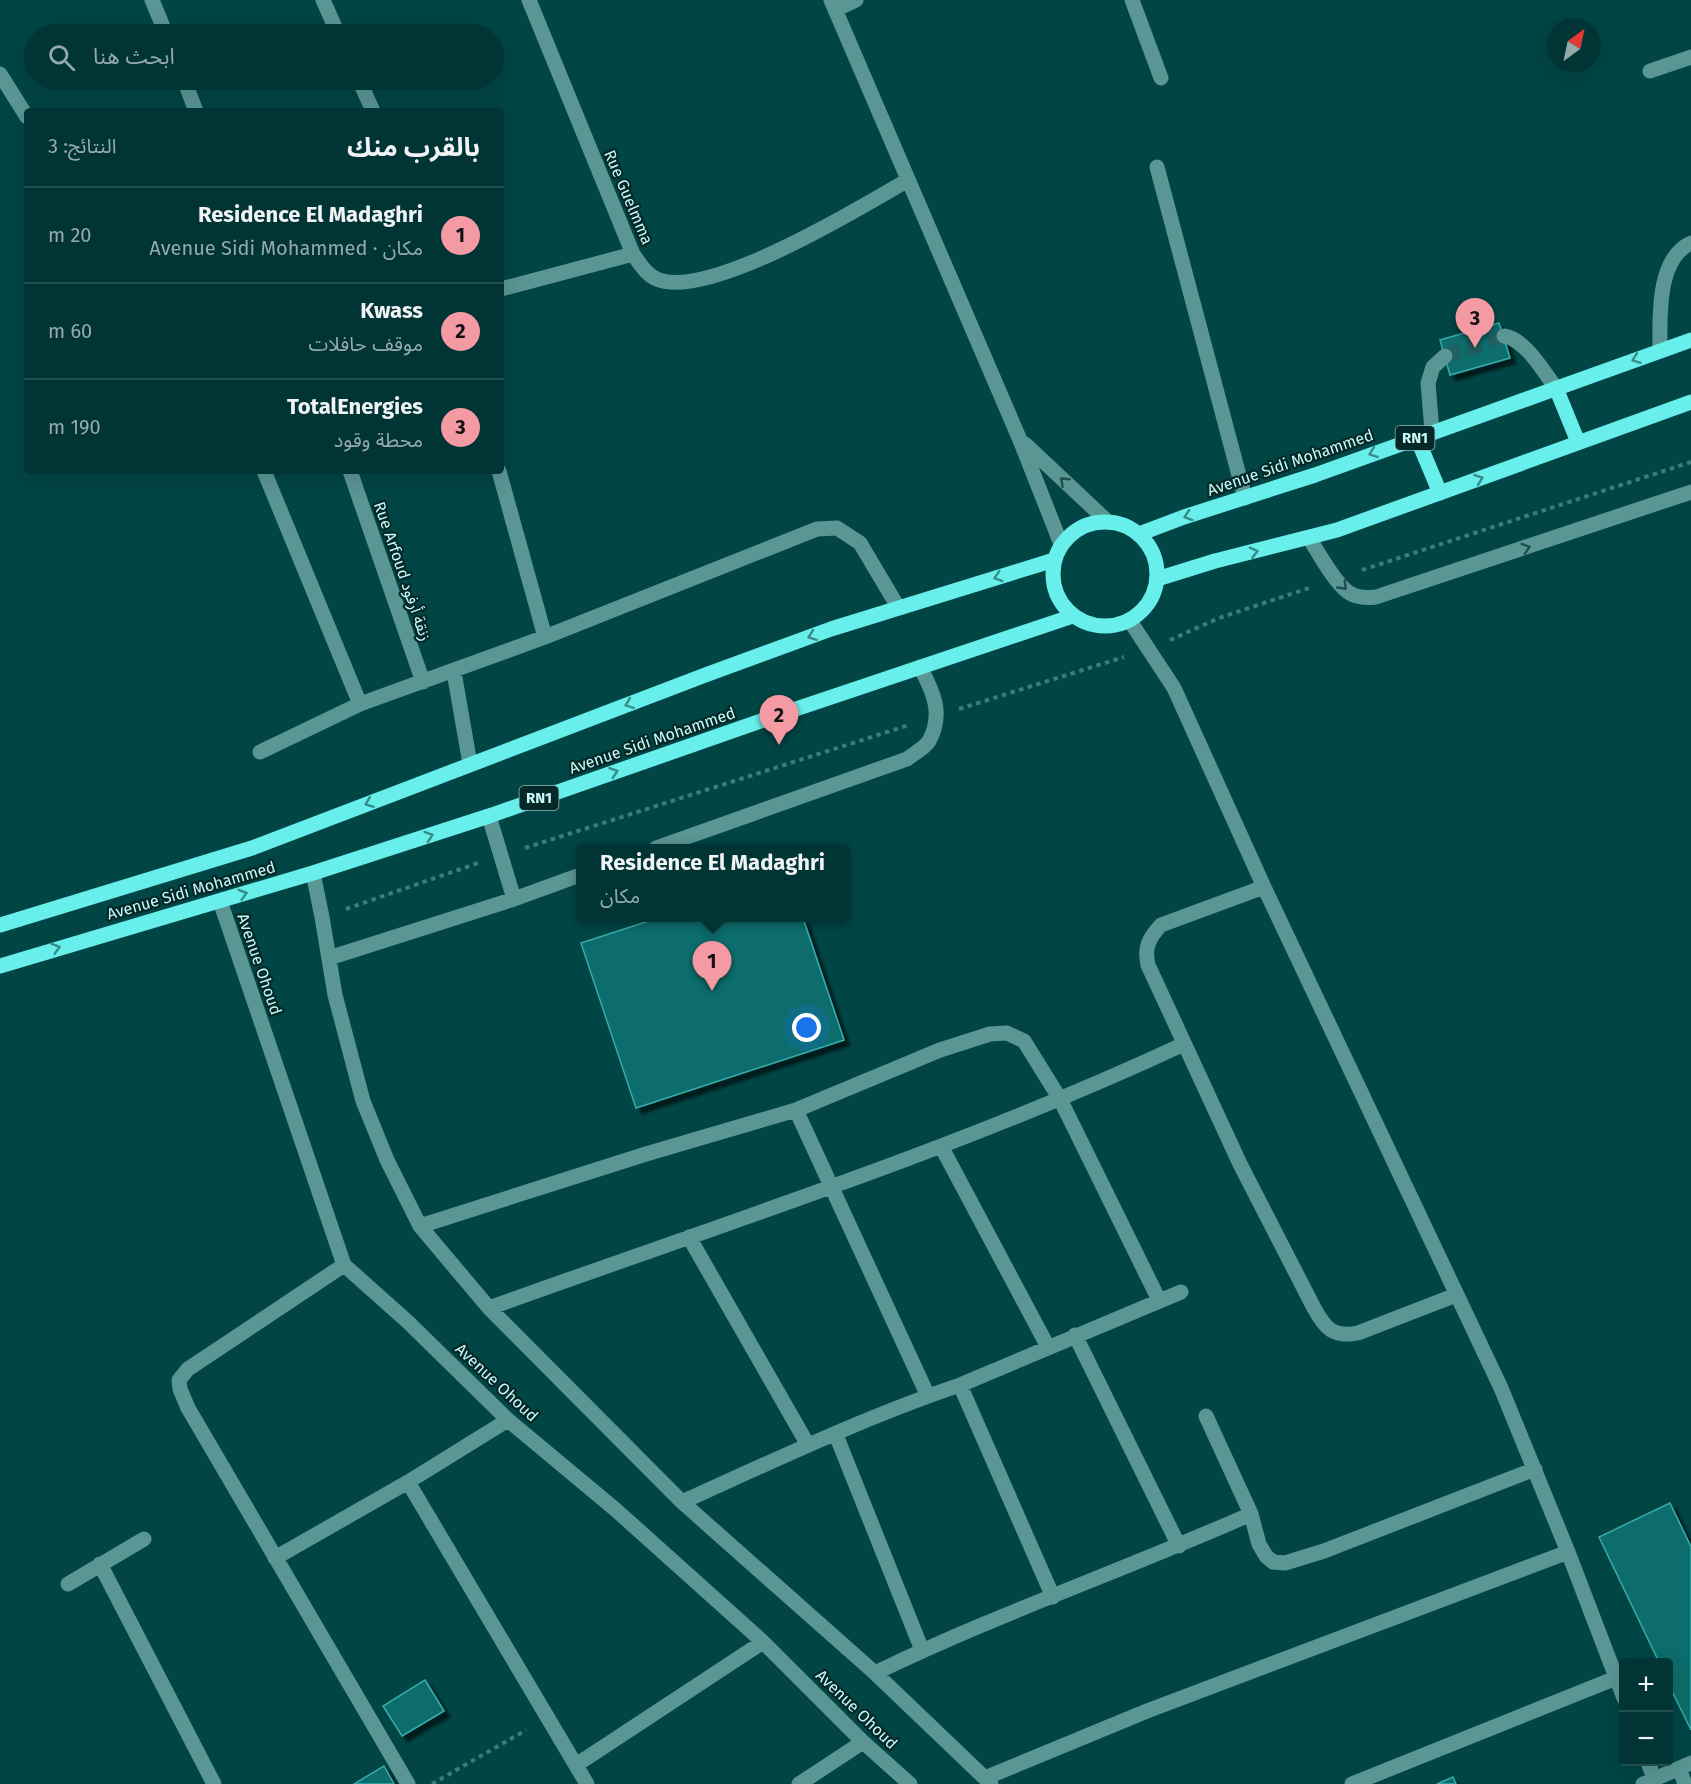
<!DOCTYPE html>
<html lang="ar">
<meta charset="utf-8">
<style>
body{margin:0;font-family:"Fira Sans","Noto Sans Arabic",sans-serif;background:#0b3c3c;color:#f1f3f6;direction:rtl}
.controls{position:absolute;right:18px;bottom:18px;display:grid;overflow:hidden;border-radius:6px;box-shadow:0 6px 24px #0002}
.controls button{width:54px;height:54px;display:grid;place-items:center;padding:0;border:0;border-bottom:2px solid #234f4f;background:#013434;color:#f1f3f6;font:30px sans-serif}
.compass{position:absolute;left:1547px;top:18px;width:54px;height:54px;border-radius:50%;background:#013434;box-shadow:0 6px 24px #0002;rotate:33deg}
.you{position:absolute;left:807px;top:1028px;width:21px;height:21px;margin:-15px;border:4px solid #fff;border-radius:50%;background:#1a73e8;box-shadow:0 0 0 9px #1a73e833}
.badge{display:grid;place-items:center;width:39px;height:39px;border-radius:50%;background:#f49aa3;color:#111;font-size:20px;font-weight:700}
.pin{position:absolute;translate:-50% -50px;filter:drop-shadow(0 2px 3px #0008)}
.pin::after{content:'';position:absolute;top:32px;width:21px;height:18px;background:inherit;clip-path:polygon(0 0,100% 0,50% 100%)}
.popup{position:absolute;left:576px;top:844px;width:273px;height:78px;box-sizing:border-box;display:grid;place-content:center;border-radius:6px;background:#013434;filter:drop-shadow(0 2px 4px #0005);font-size:20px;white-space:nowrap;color:#96aaac}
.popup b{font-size:22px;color:#f1f3f6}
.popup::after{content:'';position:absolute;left:50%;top:100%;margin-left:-12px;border:12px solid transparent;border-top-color:#013434}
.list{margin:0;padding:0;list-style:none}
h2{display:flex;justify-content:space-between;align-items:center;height:78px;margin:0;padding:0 24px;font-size:26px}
h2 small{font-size:20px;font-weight:400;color:#96aaac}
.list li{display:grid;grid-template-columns:39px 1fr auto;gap:18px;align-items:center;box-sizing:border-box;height:96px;padding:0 24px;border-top:2px solid #234f4f}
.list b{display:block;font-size:22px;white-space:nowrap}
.list p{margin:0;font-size:20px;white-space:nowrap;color:#96aaac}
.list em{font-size:20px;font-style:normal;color:#96aaac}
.icon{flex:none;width:33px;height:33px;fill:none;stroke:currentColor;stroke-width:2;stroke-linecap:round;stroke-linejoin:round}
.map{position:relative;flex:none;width:1691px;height:1784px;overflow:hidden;direction:ltr}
.search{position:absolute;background:#013434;box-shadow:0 6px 24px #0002;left:24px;top:24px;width:480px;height:66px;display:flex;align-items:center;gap:15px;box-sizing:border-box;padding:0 21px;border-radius:33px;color:#96aaac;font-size:22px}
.panel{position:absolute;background:#013434;box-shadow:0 6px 24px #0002;left:24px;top:108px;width:480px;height:366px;border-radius:6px;direction:rtl}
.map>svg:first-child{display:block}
</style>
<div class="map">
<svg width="1691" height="1784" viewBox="0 0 1691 1784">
<defs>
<filter id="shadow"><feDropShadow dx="5.5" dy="5.5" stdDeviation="1.5" flood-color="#0009"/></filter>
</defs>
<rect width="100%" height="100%" fill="#014545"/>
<!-- building -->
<path fill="#0b6d6c" stroke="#39abaa" stroke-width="1.5" filter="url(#shadow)" d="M1499,323L1510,358L1450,375L1440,340Z
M658,918H803L844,1040L636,1108L581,943Z
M1670,1503L1691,1547V1730L1668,1683V1662H1659L1599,1537Z
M425,1680L444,1711L402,1736L383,1706Z
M384,1766L394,1784H354Z
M1453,1777L1456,1784H1437Z"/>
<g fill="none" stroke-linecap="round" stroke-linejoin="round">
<!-- minor-tunnel -->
<path stroke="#1f6060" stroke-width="15" stroke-dasharray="15 8" stroke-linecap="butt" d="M1445,356L1504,336"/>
<!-- path -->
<path stroke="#3e7c7c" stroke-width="4" stroke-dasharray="4.5 4.5" stroke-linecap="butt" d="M1362,570L1691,462
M1170,640L1219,618L1312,587
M959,709L1124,657
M525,848L909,725
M346,909L478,863
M432,1784L526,1730"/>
<!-- minor -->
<path stroke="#5a9694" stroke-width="15" d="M152,0L166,34
M323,0L338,34
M529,0L633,254C640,264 647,276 659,280C712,298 860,208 908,180
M831,0L1020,440L1061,544
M1132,0L1161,78
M835,10L856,0
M1650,71L1691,57
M0,74L27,117
M184,80L196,111
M359,80L373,111
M1157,167L1245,498
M501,289L633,254
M1504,336C1525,339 1543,371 1556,388
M1660,351C1660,319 1656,259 1691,243
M1432,431L1428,383L1433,367L1445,356
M1025,444L1107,521
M264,471L360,704
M350,471L423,682
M499,471L545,637
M1309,538C1319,553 1334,582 1348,592C1356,598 1367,598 1376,597L1691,492
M1130,621L1174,688L1264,887L1501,1388L1568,1552L1624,1698
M454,672L470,764
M260,752L360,704L545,637L817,529L837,528L860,543L898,607
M489,816L514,899
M656,848L907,759C913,754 925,748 929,741C944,714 933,691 920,667
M313,873L322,917L335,995L363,1101L387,1160L420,1226L489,1308L682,1502L875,1673L991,1784
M1264,887L1161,925C1149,938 1144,947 1148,965L1240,1164L1314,1308C1325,1328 1333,1338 1358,1333L1456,1295
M220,901L344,1265L408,1322L508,1420L616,1510L763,1642L863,1742L910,1784
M329,958L514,899L580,875
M796,1110L928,1396
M941,1146L1048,1347
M420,1226L646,1154L796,1110L940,1050L990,1034L1007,1033L1024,1041L1060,1099L1159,1300
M689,1237L808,1445
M344,1265L188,1369L179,1380L180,1389L188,1408L408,1784
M489,1308C722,1224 959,1149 1184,1044
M1075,1335L1179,1546
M960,1385L1053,1597
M1206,1416L1251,1514L1259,1544L1266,1556L1273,1562L1285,1563L1324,1551L1535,1469
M836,1435L922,1650
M408,1482L587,1784
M682,1502C773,1461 865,1417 960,1385L1181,1292
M275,1558L408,1482L508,1420
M100,1564L214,1784
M68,1584L144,1539
M875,1673C997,1614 1127,1569 1251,1514
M1648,1762L1654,1779
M576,1765L763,1642
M1679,1768L1685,1784
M985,1778L1147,1711L1568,1552
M799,1784L863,1742
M1352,1784L1616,1678
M1643,1784L1691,1763"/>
<!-- major -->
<path stroke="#68efec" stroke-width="15" d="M1556,388L1578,442
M1417,438L1440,493
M1053 574a52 52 0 1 1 104 0a52 52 0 1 1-104 0Z
M1139,534L1184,517L1315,475L1691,340
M1157,579L1215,561L1337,530L1691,402
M0,925L252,848L708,674L831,629L1054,560
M0,966L313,873L489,816L778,715L1073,616"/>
</g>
<!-- one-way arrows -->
<defs><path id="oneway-chevron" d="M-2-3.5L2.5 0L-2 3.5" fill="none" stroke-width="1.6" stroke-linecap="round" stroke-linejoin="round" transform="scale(1.5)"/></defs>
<g stroke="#368c8a">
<use href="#oneway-chevron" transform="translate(1636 359) rotate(160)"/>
<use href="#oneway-chevron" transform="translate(1373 453) rotate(160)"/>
<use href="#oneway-chevron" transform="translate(1479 479) rotate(-20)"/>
<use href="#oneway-chevron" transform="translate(1188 516) rotate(162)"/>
<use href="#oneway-chevron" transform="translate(1254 552) rotate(-14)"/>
<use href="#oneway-chevron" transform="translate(998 577) rotate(163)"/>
<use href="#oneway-chevron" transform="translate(812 636) rotate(160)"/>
<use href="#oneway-chevron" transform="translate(629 704) rotate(159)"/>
<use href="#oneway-chevron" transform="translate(614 772) rotate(-19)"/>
<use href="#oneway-chevron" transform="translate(369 803) rotate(159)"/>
<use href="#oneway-chevron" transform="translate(429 836) rotate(-18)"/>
<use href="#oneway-chevron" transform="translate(243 894) rotate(-16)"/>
<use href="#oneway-chevron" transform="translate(56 948) rotate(-16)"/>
</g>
<g stroke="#224f4e">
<use href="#oneway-chevron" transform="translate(1064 481) rotate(-137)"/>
<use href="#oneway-chevron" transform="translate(1526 548) rotate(-18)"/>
<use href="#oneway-chevron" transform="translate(1343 586) rotate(47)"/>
</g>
<g text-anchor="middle" stroke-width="4.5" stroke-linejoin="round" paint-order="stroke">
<!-- shield labels -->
<g fill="#042928" stroke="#8ebbba" stroke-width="1.5">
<rect x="1395.5" y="426" width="39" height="24" rx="4.5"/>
<rect x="519.5" y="786" width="39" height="24" rx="4.5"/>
</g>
<g font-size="15" font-weight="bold" fill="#c9faf8">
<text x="1415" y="443">RN1</text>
<text x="539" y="803">RN1</text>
</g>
<!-- street labels -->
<g font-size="16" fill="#c9faf8" stroke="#042928">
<text transform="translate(629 197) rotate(67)" y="6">Rue Guelmma</text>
<text transform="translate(1290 462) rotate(-19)" y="6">Avenue Sidi Mohammed</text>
<text transform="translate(403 571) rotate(71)" y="6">Rue Arfoud زنقة أرفود</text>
<text transform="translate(652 740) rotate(-19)" y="6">Avenue Sidi Mohammed</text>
<text transform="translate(191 890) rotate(-16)" y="6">Avenue Sidi Mohammed</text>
<text transform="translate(260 964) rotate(71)" y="6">Avenue Ohoud</text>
<text transform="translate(497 1382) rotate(43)" y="6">Avenue Ohoud</text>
<text transform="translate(857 1709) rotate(44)" y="6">Avenue Ohoud</text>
</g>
</g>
</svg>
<div class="controls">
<button>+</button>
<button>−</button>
</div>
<svg class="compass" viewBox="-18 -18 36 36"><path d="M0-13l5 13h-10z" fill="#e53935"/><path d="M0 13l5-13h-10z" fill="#96aaac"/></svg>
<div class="you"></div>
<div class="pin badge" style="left:712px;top:991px">1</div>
<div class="popup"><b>Residence El Madaghri</b>مكان</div>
<div class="pin badge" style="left:779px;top:745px">2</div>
<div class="pin badge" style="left:1475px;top:348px">3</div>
<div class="search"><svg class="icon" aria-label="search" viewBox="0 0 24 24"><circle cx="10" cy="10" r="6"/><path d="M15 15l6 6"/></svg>ابحث هنا</div>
<section class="panel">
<h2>بالقرب منك<small>النتائج: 3</small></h2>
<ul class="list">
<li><span class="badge">1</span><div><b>Residence El Madaghri</b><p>مكان · Avenue Sidi Mohammed</p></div><em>20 m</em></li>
<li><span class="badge">2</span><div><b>Kwass</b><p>موقف حافلات</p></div><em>60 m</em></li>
<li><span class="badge">3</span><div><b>TotalEnergies</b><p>محطة وقود</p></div><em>190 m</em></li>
</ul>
</section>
</div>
